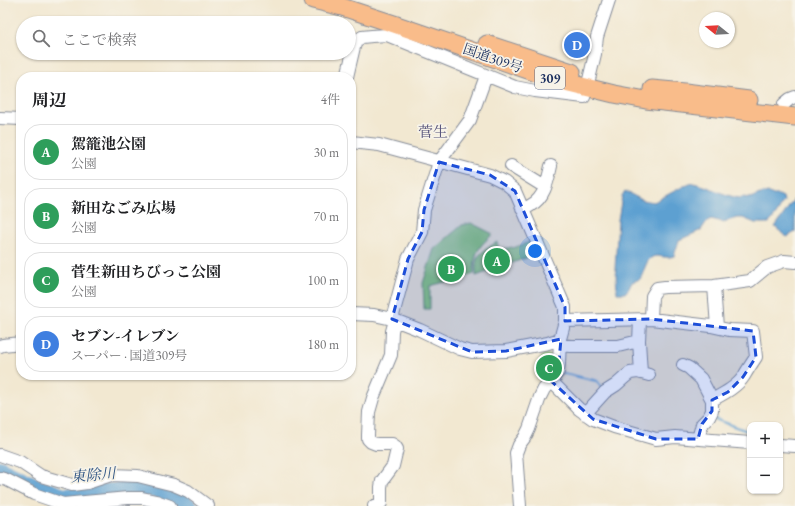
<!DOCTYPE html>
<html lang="ja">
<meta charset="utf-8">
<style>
body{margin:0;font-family:"EB Garamond","Noto Serif JP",serif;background:#f2f2f2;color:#202124}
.controls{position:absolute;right:12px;bottom:12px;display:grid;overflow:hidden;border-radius:8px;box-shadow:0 1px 3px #0004}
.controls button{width:36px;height:36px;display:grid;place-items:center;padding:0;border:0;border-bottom:1px solid #e0e0e0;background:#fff;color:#202124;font:20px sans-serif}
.compass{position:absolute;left:699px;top:12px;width:36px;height:36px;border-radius:50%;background:#fff;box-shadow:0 1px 3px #0004;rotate:288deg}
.you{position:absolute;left:535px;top:251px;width:14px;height:14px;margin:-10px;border:3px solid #fff;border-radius:50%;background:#1a73e8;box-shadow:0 0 0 6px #1a73e833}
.badge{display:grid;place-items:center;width:26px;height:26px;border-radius:50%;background:#0b8043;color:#fff;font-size:13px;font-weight:700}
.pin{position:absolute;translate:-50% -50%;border:2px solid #fff;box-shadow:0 1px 4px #0006}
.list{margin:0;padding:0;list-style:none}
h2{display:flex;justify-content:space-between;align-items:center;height:52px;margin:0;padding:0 16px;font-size:17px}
h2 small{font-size:13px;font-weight:400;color:#757577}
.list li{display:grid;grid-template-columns:26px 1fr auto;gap:12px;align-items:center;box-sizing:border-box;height:56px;margin:0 8px 8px;padding:0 8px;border:1px solid #e0e0e0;border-radius:16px}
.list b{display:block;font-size:15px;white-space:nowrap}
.list p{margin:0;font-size:13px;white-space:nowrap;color:#757577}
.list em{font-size:13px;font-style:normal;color:#757577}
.icon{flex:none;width:22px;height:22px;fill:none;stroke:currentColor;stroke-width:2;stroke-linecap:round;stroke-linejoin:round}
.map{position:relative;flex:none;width:795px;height:506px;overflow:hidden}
.search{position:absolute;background:#fff;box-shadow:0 1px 3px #0004;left:16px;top:16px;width:340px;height:44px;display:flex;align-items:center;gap:10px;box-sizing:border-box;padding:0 14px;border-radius:22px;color:#757577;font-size:15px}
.panel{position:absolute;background:#fff;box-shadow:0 1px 3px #0004;left:16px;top:72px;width:340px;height:308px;border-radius:16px}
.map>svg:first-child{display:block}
</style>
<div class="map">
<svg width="795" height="506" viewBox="0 0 795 506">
<rect width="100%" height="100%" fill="#f7f3e8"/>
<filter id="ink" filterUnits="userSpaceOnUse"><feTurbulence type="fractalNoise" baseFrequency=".025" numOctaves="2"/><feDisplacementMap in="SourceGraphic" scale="8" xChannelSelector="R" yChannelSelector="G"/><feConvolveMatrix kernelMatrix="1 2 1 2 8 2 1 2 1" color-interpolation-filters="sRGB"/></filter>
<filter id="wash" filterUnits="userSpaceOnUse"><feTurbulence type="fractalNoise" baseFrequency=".012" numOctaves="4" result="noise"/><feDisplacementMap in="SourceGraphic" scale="16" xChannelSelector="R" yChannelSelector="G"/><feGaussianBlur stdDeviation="0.9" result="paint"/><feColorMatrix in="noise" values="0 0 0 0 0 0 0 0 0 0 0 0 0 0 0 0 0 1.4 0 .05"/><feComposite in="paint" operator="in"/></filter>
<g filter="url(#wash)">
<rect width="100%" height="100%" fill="#f2e8d1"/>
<!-- green -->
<path fill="#8ec87b" stroke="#547c6c" d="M471,223L493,234C478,247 474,253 474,274L430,286V309H424L423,283L434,249L462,225Z
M532,241L537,254L476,276C476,270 475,262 478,257C481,252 492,245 497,242L499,250L512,247L513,248Z
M544,353L556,358L551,377L548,372L538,364Z"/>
<!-- water -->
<path fill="#5da0d1" stroke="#3c6898" d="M693,183C710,186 723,196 740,198L742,197L751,198L757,195L768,192L773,195H779L783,197L784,202L780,206L779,210L772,220L769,223H755L743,218H737L723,222L711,219L707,221L701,230L695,233L679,240L674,256C669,258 664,257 658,256C646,255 645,271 640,279L632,282L628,290L625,293H617L616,274L617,270L615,269L618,220L622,196L625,191L642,200L654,202L684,186Z
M795,198V232L787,237L775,227Z"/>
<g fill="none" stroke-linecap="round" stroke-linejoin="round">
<!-- stream -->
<path stroke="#5da0d1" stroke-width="2.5" d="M562,373L597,381L604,390
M712,418L750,432"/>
<!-- river -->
<path stroke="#5da0d1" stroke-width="14" d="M0,467L39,486L65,495L122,489L154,491L170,495L186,502L191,506"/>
</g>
</g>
<g filter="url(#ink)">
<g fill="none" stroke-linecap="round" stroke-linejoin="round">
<defs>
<path id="minor" d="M387,35L515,87L535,91L584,97L587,88L595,54L597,37L609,0
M347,77L354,47L356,41L362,37L372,36L387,35L391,29
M784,104L790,99L795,97
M0,118L21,119
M351,142L379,145L490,175L504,182L515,191L565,307V321L560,339L559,364L558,372L551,381L544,389L540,397L529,429L525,437L519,445L516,453L520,506
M511,166L540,184
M522,208C525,208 529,207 531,205C545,198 548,179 551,166
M714,286L717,327
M351,314L374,315L392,319L420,330L460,349L472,352L506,351L548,343L560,339
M392,319L408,259L422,232L424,210L439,162L470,120L486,76
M651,319L711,326L729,330L753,331L756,357C752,363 748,369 744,376C737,387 723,394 712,400V411L709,417L702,424L698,439
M640,320L639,341L641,373
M565,321L651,319L652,296L657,288L665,287L714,286L750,281L767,267L784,261L795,262
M560,345L571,346H618L639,341
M0,346L3,345L21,343
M683,365L689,368L701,379L712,400
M551,381L579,409L593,419L614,427L656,439L675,437L750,443
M585,414L605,392L616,385L625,377L630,373L638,372L649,375
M780,445L795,446
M0,455L20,462L41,476L72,485L87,483L111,475L138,476L174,485L188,491L208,506
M0,478L7,480L34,494L63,504L128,498H142L156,501L170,506
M374,506L381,503V487L382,481L393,466L397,449L395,446L392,444H376L371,442L368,439V435L369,412L373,398L391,355L392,331L395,320"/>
<path id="highway" d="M313,0L342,7L394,24L557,80L614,94L646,100L795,117
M487,44L572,72
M652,89L685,92L749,100"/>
</defs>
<!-- minor casing -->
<use href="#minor" stroke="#868c98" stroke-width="14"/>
<!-- highway casing -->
<use href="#highway" stroke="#868c98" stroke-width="19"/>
<!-- minor -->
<use href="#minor" stroke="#fff" stroke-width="12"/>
<!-- highway -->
<use href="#highway" stroke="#f9bc8a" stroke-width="17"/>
</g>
</g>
<!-- marked area -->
<path fill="#1d4ed8" fill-opacity="0.2" stroke="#1d4ed8" stroke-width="3" stroke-dasharray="8 5" stroke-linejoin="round" d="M439,162L490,175L515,191L565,307V321L651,319L753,331L756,357L743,377L728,392L712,400V411L702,424L698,439H656L593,419L551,381L558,372L561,339L506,351L472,352L392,319L408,259L422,232L424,210Z"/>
<g text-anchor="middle" stroke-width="3.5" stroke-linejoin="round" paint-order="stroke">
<!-- shield labels -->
<rect fill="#f7f3e8" stroke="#5d6a87" stroke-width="1" x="535" y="67" width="30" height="22" rx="3"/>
<g font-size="13" font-weight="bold" fill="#1b2f5e">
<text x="550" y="83">309</text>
</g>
<!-- street labels -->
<g font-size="14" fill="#1b2f5e" stroke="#f7f3e8">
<text transform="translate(493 58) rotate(19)" y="5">国道309号</text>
</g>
<!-- neighbourhood labels -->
<g font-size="15" fill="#57547c" stroke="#f7f3e8">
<text x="433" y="137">菅生</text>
</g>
<!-- water labels -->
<g font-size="15" font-style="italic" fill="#325786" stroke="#f7f3e8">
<text transform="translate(93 475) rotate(-5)" y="5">東除川</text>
</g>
</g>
</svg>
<div class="controls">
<button>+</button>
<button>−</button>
</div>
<svg class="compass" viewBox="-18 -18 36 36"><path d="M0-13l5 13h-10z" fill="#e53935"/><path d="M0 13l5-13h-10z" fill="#757577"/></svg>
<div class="you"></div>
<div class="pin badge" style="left:497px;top:261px;background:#2e9e5b">A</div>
<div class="pin badge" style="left:451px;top:269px;background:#2e9e5b">B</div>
<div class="pin badge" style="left:549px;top:368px;background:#2e9e5b">C</div>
<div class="pin badge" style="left:577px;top:45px;background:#3f7fe0">D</div>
<div class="search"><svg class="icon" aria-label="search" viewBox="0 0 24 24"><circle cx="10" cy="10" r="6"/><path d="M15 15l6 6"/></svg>ここで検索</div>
<section class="panel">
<h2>周辺<small>4件</small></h2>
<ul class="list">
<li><span class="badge" style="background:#2e9e5b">A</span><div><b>駕籠池公園</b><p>公園</p></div><em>30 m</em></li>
<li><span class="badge" style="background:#2e9e5b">B</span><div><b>新田なごみ広場</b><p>公園</p></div><em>70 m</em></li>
<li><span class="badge" style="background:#2e9e5b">C</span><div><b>菅生新田ちびっこ公園</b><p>公園</p></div><em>100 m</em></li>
<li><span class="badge" style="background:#3f7fe0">D</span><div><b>セブン-イレブン</b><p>スーパー · 国道309号</p></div><em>180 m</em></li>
</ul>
</section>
</div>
